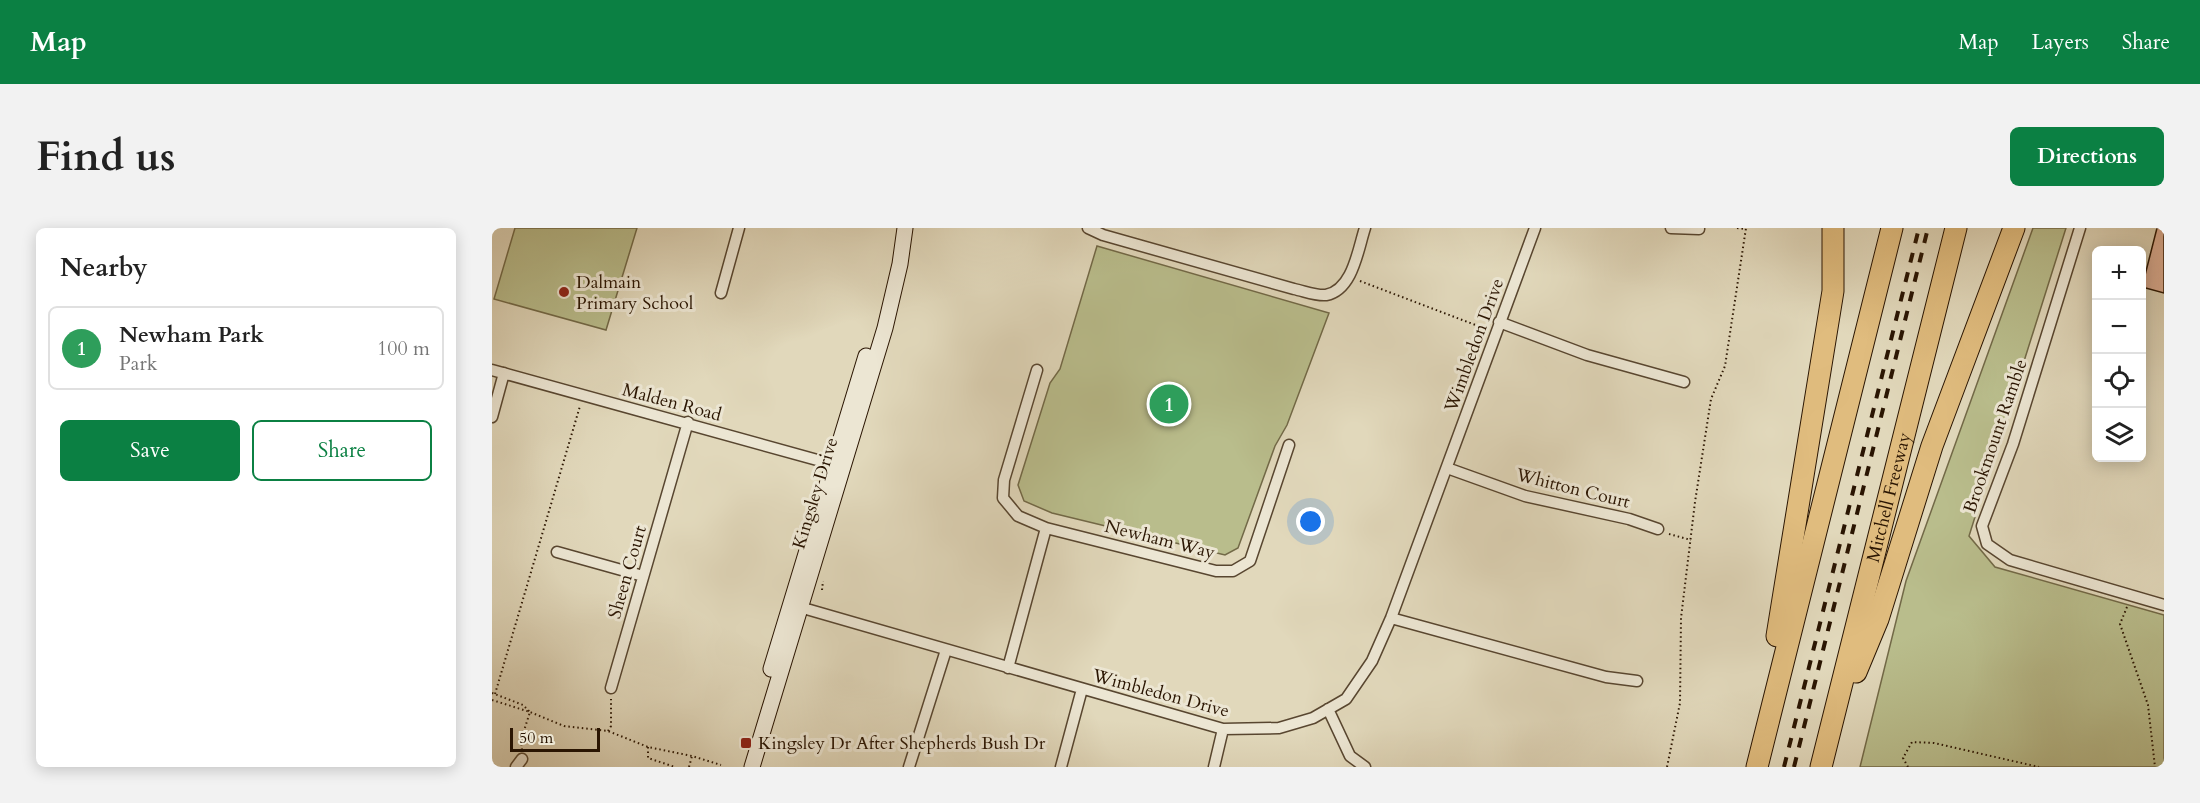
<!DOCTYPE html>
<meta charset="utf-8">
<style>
body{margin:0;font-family:Cardo,serif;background:#f2f2f2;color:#222}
.controls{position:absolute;right:18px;top:18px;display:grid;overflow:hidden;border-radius:9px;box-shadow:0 3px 15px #0003}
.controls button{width:54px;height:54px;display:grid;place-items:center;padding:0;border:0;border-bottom:2px solid #e0e0e0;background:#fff;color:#222;font:30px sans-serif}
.scale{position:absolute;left:18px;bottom:15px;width:90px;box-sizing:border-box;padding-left:6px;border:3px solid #2a1502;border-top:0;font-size:16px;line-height:21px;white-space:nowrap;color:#2a1502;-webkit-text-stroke:4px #ece6d3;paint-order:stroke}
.you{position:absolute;left:819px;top:294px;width:21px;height:21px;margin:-15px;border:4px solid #fff;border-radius:50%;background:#1a73e8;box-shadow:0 0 0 9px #1a73e833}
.badge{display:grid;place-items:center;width:39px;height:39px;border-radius:50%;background:#0b8043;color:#fff;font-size:20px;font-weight:700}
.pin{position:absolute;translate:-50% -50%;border:3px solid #fff;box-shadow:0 2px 6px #0006}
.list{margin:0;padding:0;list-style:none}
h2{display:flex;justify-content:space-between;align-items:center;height:78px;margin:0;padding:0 24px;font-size:26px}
h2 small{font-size:20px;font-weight:400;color:#767676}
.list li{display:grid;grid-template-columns:39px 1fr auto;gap:18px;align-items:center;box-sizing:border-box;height:84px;margin:0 12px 12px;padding:0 12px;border:2px solid #e0e0e0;border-radius:9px}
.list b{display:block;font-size:22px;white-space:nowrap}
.list p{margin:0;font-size:20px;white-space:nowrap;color:#767676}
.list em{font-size:20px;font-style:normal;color:#767676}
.actions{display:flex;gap:12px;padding:18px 24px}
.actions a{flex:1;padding:14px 0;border:2px solid #0b8043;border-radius:9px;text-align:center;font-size:21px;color:#0b8043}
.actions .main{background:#0b8043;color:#fff}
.icon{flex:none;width:33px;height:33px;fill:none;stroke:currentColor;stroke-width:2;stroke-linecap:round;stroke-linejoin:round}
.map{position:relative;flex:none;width:1672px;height:539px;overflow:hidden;border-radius:9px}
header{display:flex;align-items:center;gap:36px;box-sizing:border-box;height:84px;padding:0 30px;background:#0b8043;color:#fff}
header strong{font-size:28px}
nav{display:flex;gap:33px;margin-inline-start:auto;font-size:21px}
.intro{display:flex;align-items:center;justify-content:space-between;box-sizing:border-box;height:144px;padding:0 36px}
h1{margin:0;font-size:42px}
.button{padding:15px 27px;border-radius:9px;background:#0b8043;color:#fff;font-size:21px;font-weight:700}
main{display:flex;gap:36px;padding:0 36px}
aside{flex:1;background:#fff;border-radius:9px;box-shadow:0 3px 15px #0003}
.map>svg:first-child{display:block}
</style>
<header>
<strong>Map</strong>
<nav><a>Map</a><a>Layers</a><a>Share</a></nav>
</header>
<div class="intro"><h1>Find us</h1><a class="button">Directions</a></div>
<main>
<aside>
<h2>Nearby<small></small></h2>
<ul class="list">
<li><span class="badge" style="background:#2e9e5b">1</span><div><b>Newham Park</b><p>Park</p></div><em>100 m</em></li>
</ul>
<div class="actions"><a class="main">Save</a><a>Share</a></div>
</aside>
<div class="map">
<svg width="1672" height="539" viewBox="0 0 1672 539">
<rect width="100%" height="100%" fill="#e1d8bb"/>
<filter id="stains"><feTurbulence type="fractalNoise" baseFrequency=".00333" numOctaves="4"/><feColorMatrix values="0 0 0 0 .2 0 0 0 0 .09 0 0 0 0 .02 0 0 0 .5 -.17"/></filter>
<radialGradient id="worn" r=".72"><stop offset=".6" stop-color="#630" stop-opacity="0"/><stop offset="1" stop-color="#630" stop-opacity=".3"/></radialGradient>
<!-- green -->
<path fill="#b9bd8c" stroke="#726947" stroke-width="1.5" d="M23,0H145L114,102L2,71Z
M1541,0H1574L1477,308L1503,339L1672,387V539H1368L1414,353Z
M605,18L837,85L795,197L783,218L746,320L733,327L560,285L532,273L526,257L558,155L568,141Z"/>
<!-- building -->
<path fill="#e0b197" stroke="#2a1502" stroke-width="1.5" d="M1665,0H1672V65L1650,59Z"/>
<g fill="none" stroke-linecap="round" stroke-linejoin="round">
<defs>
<path id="minor" d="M596,0L611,7L802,61C812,63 824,68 834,67C861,62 866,21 873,0
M1179,0L1207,1
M1588,0L1521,216L1490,298L1495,316L1518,332L1672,377
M229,65L247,0
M1007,94L1095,127L1192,154
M0,142L347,238
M545,142L512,252L511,270L526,288L554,300L724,343H741L758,333L797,217
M0,189L12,145
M955,240L1033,268L1137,291L1166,301
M65,324L151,348
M304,378L731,501L787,500L821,490L854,471L880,433L899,390L1043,0
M899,390L1114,449L1145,453
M516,440L554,300
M119,460L196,194
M836,481L858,528L873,539
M24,539L30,531
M417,539L454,422
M569,539L590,461
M722,539L731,501"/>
<path id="secondary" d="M279,441L374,128
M260,539L393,100L408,36L413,0"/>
<g id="motorway">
<path d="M1285,408L1341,63V0"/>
<path d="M1364,444L1386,391L1440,218L1522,0"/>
<path d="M1265,539L1400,0"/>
<path id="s1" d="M1329,539L1464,0"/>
</g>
</defs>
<!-- minor casing -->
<use href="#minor" stroke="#584630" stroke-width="13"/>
<!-- secondary casing -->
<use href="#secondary" stroke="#2a1502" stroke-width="17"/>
<!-- motorway casing -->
<use href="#motorway" stroke="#2a1502" stroke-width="23"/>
<!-- path -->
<path stroke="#2a1502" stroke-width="2" stroke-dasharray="1.5 3" stroke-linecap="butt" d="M1245,0L1254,1
M868,53L994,101
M1177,306L1199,312
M330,362L331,353
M1635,379L1628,396L1656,477L1663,539
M0,465L31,477L38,484L29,512L30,522
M3,466L88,178
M0,472L38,484L72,498L116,503L156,519L200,528L229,537
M116,503L119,498V471
M156,519V530L183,539
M197,539L200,528
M1175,539L1188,475L1189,390L1203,274L1219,171L1233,138L1254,0
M1416,539L1411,530L1420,514L1442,515L1547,539"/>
<!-- minor -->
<use href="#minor" stroke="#ece6d3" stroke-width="10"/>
<!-- secondary -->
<use href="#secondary" stroke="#ece6d3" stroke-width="15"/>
<!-- motorway -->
<use href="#motorway" stroke="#e0bc7e" stroke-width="21"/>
<!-- rail -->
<path stroke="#2a1502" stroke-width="4" stroke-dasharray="10 10" stroke-linecap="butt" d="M1292,539L1427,0
M1302,539L1436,0"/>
</g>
<!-- markers -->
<g fill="#8f2418" stroke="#ece6d3" stroke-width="2">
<circle cx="72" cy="64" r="6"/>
<rect x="248" y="509" width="12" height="12" rx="3"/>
</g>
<g text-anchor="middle" stroke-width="6" stroke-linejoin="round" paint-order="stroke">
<!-- poi labels -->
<g font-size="18" fill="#2a1502" stroke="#ece6d3" text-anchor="start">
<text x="84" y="60">Dalmain<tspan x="84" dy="21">Primary School</tspan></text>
<text x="266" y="521">Kingsley Dr After Shepherds Bush Dr</text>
</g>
<!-- street labels -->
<g font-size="18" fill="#2a1502" stroke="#ece6d3">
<text transform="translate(982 117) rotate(-70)" y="6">Wimbledon Drive</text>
<text transform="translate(180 174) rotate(15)" y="6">Malden Road</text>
<text transform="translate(1503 208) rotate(-71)" y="6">Brookmount Ramble</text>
<text transform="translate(1081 260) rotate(14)" y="6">Whitton Court</text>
<text transform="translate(323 265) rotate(-73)" y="6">Kingsley Drive</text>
<text dy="6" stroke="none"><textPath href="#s1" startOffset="278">Mitchell Freeway</textPath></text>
<text transform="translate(668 311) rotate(14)" y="6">Newham Way</text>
<text transform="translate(135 344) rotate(-74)" y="6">Sheen Court</text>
<text transform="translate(669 465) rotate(15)" y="6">Wimbledon Drive</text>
</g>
</g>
<rect width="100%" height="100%" filter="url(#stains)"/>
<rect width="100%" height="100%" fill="url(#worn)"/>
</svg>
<div class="controls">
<button>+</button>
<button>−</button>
<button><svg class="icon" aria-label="locate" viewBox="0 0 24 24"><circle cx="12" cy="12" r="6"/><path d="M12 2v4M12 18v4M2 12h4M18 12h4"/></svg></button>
<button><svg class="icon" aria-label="layers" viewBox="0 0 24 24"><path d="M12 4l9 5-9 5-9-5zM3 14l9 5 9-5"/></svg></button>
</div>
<div class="scale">50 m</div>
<div class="you"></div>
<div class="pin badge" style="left:677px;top:176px;background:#2e9e5b">1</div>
</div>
</main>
